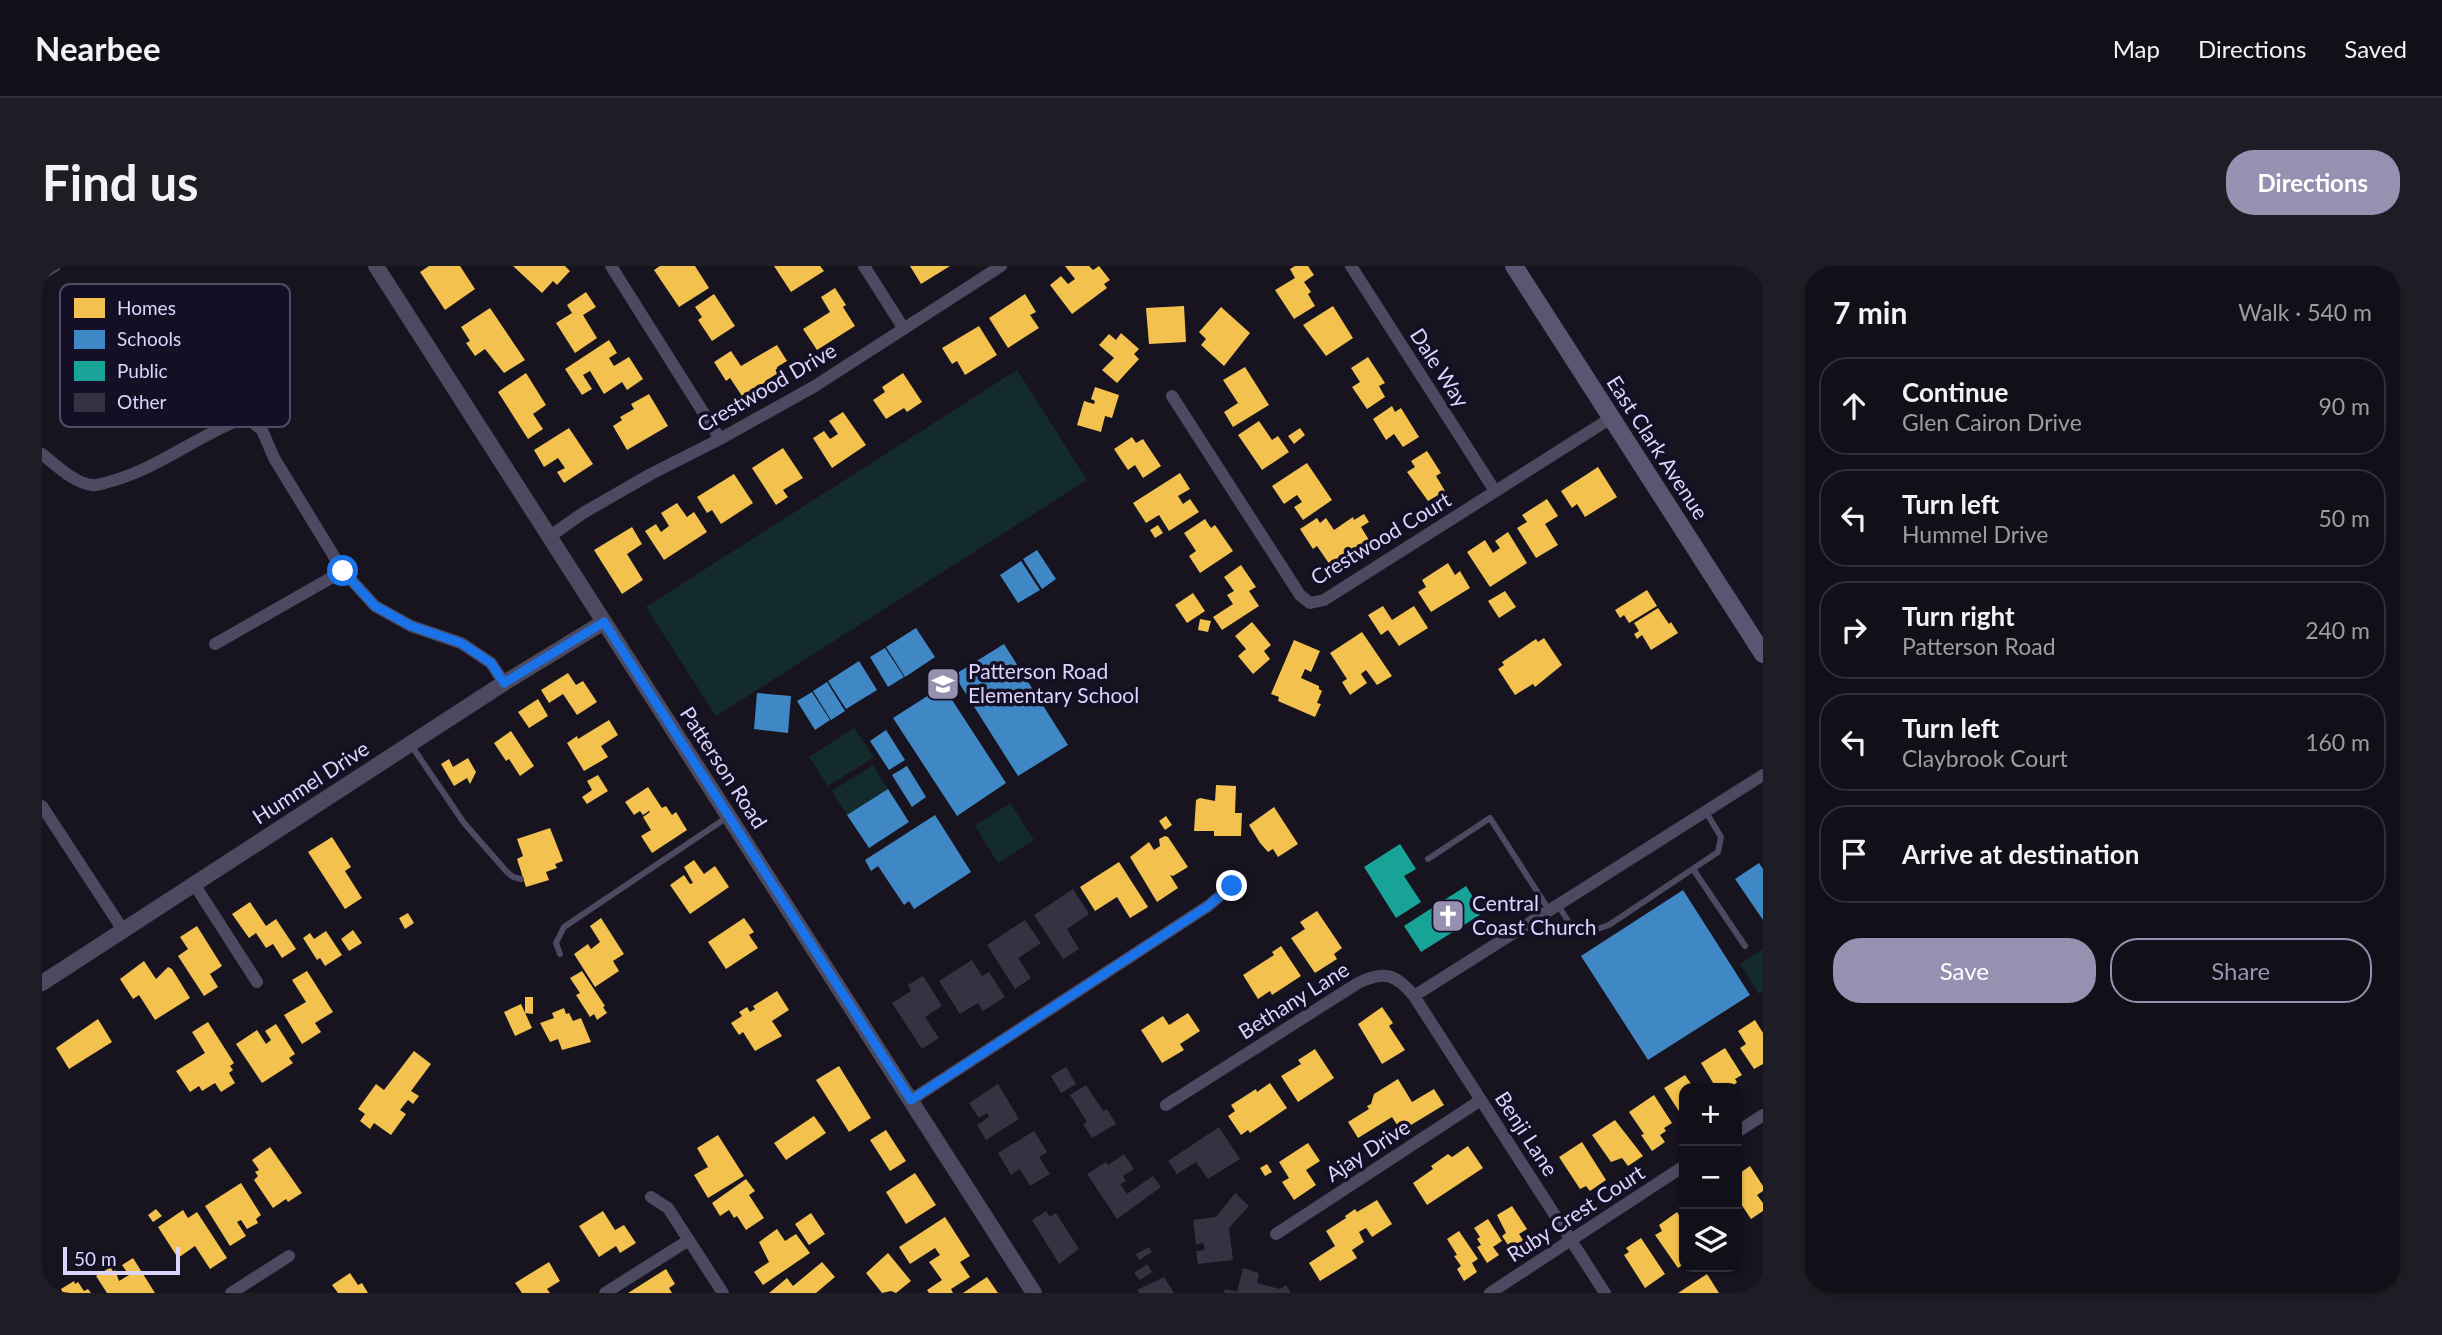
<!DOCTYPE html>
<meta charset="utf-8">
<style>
body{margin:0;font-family:Lato,sans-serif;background:#1e1d25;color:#f1f3f6}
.controls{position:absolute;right:21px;bottom:21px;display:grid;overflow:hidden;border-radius:14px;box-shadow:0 2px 5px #0004}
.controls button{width:63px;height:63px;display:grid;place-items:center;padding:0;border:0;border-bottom:2px solid #302f37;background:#110f18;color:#f1f3f6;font:35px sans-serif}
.scale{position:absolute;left:21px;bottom:18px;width:117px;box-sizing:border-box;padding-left:7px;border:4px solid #dbd5fe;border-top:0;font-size:19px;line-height:24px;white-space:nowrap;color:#dbd5fe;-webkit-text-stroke:5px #140f25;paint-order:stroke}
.stop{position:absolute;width:21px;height:21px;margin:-16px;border:5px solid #1a73e8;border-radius:50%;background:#fff}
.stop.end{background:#1a73e8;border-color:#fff;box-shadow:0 2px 7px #0008}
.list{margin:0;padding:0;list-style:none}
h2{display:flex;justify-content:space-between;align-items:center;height:91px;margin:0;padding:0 28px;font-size:30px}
h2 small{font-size:23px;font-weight:400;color:#9c9ca2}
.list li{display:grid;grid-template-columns:46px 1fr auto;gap:21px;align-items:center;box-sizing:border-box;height:98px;margin:0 14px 14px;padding:0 14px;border:2px solid #302f37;border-radius:28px}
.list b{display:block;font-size:26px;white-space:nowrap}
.list p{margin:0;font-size:23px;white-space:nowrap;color:#9c9ca2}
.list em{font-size:23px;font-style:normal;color:#9c9ca2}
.actions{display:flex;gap:14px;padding:21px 28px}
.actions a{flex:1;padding:16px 0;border:2px solid #9691b0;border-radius:28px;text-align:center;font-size:24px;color:#9691b0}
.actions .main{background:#9691b0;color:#fff}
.icon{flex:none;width:38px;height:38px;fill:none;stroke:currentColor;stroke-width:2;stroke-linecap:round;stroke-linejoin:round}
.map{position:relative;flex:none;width:1721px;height:1027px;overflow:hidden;border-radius:28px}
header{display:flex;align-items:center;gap:42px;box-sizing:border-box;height:98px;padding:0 35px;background:#110f18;border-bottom:2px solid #302f37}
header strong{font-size:33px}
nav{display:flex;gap:38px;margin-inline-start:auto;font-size:24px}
.intro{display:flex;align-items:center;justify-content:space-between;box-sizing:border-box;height:168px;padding:0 42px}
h1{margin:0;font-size:49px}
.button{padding:18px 32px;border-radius:28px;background:#9691b0;color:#fff;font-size:24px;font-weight:700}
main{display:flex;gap:42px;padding:0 42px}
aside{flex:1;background:#110f18;border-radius:28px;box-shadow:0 2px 5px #0004}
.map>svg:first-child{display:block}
</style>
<header>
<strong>Nearbee</strong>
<nav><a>Map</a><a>Directions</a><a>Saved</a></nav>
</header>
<div class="intro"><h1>Find us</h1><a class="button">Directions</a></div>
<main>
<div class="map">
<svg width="1721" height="1027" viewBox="0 0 1721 1027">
<rect width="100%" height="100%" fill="#171420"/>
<!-- green -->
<path fill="#142b2d" d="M975,104L1045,214L674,450L604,341Z
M812,462L832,491L786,520L767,491Z
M831,499L846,523L805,549L790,525Z
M968,537L992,574L956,597L933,560Z
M1721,683V726L1717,728L1698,698Z"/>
<!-- homes -->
<path fill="#f2c14e" d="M387,0H418L433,23L403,44L378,6Z
M471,0H523L528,5L515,19L511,15L500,27Z
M618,0H653L667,22L637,41L612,4Z
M732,0H778L782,5L749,26Z
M868,0H908L879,18Z
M1023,0H1047L1051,4L1057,0L1068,14L1062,18L1065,22L1030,48L1008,19L1019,10L1026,18L1033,13Z
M1253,0H1266L1272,9L1262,16L1269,26L1266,28L1273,40L1252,53L1233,24L1253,12L1248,3Z
M793,22L804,39L801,41L813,60L775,84L761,63L788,46L779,31Z
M544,26L554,41L541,49L555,72L533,87L514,57L530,47L525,39Z
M672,28L693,60L670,75L656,54L660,51L653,41Z
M983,28L994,46L988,49L997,62L966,82L947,52Z
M1142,40L1144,76L1107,78L1104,42Z
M1291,40L1311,72L1284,90L1261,59Z
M1179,41L1208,67L1182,100L1159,79L1164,73L1157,66Z
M448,42L483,94L462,107L443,83L433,90L424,77L428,75L419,61Z
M937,60L955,89L923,109L915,95L910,98L900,82Z
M1079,67L1097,83L1092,88L1097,93L1075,117L1060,104L1072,92L1057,79L1067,68L1074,74Z
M567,74L575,87L567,92L572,100L587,91L601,113L585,124L580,116L562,128L548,105L541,109L550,123L540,129L523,103Z
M735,79L745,95L735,101L738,106L728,112L729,113L700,130L688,112L684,115L672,96L689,85L699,100Z
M1326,91L1343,117L1337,120L1343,131L1325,143L1310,121L1318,116L1309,102Z
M1203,101L1227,139L1191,161L1182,146L1196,137L1181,114Z
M484,107L504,139L491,148L501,163L486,173L456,126Z
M861,107L880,136L865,146L862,142L844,153L831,134L843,126L840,121Z
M1053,121L1077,129L1070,152L1063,150L1059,166L1035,159L1042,135L1052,138L1053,135L1049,133Z
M607,128L626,160L585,184L571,160L580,154L578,151L592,143L589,138Z
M1350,140L1353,146L1359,142L1377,171L1361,181L1352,168L1344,174L1331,153Z
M801,146L824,179L790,202L771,172L782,165L788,173L796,168L787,155Z
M1217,155L1230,174L1236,170L1247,186L1220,204L1196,169Z
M527,162L551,198L522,217L515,206L523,202L516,192L502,201L492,184Z
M1258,162L1263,169L1252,178L1246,170Z
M1090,171L1094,177L1101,173L1119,200L1101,212L1093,199L1086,204L1072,183Z
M741,182L761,212L741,224L746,231L734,239L710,202Z
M1385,185L1399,207L1394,210L1403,225L1386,235L1365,206L1373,201L1369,195Z
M1265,197L1290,234L1261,254L1252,241L1260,236L1255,229L1242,238L1230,220Z
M1556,201L1575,231L1543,251L1535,238L1530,242L1519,225Z
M1138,207L1148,223L1136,230L1141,238L1148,233L1157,246L1127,265L1117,249L1104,257L1091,237Z
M692,208L711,237L679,258L670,244L665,247L655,231Z
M1505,233L1516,250L1503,258L1516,279L1494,292L1475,262L1485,256L1480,249Z
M635,237L645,251L652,246L665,266L622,294L603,265L614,258L619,266L627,260L619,247Z
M1322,248L1327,256L1319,261L1327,274L1288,299L1275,280L1271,283L1258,263L1275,252L1278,257L1284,252L1292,264L1311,251L1312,254Z
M1163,253L1169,262L1173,259L1191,285L1158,307L1147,290L1154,285L1142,267Z
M1116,259L1121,267L1113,272L1108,264Z
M590,261L600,278L585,288L601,314L580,328L552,284Z
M1466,266L1485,297L1448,321L1425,286L1443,274L1451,287L1458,282L1453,275Z
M1406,297L1413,309L1418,305L1428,322L1389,346L1376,326L1384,321L1380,314Z
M1199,299L1214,321L1207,325L1217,340L1180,364L1171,351L1191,338L1185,329L1192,325L1182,311Z
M1605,324L1615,340L1587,357L1582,349L1578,352L1573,344Z
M1463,325L1474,341L1457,352L1446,335Z
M1151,327L1163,345L1145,357L1133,339Z
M1341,340L1350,354L1372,340L1386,362L1357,380L1346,364L1339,369L1326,349Z
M1616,342L1627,358L1629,356L1636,367L1609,384L1600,369L1595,373L1592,368L1597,365L1592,357Z
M1158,353L1169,355L1166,366L1156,364Z
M1210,356L1229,379L1222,385L1228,393L1211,408L1196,390L1204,383L1193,370Z
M1320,366L1350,410L1335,419L1324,404L1319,408L1325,417L1308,429L1300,416L1305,413L1288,387Z
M1502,372L1520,399L1493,421L1491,418L1473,429L1456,403L1462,399L1460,396L1494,373L1496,376Z
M1252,374L1278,385L1269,406L1263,403L1259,412L1277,420V423L1280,425L1275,437L1279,438L1273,451L1236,435L1237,431L1229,428Z
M526,407L534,419L541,415L555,436L535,449L521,428L507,437L499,424Z
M496,433L506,450L487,462L476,446Z
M567,454L576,469L559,480L566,491L542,505L525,477L535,470L536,473Z
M469,465L492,500L478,510L467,493L464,495L452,477Z
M426,492L434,506L428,518L425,512L412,520L399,498L407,493L411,501Z
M556,509L566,525L545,538L540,531L550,524L545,515Z
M1174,519L1194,520L1193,547H1200L1199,570H1172V565H1152L1154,534L1158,532L1173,535Z
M606,521L620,542L624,540L630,549L634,546L645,564L610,587L599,570L609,564L601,551L608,546L607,545L601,549L598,545L592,549L583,536Z
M1232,541L1256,578L1236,591L1231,583L1226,586L1218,577L1207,559Z
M1124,550L1130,559L1123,564L1117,555Z
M508,562L521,595L513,598L515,602L504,606L507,614L484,621L475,593L481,590L475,573Z
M1123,570L1126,571L1146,601L1131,610L1128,609L1136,622L1115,636L1088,591L1107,576L1112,584L1118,580L1117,573Z
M290,571L309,601L303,605L320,632L303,643L266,586Z
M652,594L662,608L673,600L687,621L648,648L628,619L642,609L648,618L651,617L642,601Z
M1077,596L1106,641L1088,652L1075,631L1053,645L1038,621Z
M208,636L224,660L234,653L254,683L240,692L231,678L224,682L214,667L207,672L190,648Z
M1275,645L1300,682L1292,688L1295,693L1273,707L1249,672L1263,663L1258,656Z
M366,647L372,657L363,663L357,652Z
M559,652L582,688L571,695L577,705L553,721L532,688L546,678L549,683L558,676L548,660Z
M702,652L712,666L707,669L716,682L684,703L666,676Z
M155,660L180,700L168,708L176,721L162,730L136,690L146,683L138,671Z
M311,664L320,677L307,685L299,673Z
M284,665L300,689L283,700L278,692L275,694L261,672L268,667L272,673Z
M1239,680L1259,710L1230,729L1228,725L1216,733L1201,709L1232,689L1230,686Z
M102,695L114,713L126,701L130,703L148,732L113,754L97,729L91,733L78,713Z
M265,705L291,746L273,757L279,766L260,778L242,749L264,736L250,714Z
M540,705L563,740L561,741L565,747L555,754L552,748L548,751L534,729L538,727L528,712Z
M735,725L747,744L730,755L740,770L713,785L701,766L697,769L689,757L700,750L697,746L705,741L708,746L713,743L711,740Z
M483,731H491V748L483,747Z
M479,738L490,762L473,770L462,746Z
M1340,741L1351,757L1347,760L1363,784L1340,798L1316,758Z
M522,742L524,748L527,747L531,755L539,752L549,776L520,784L516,773L508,776L498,757L512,752L510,747Z
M1146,747L1158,765L1138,778L1142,784L1120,797L1099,764L1121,750L1127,759Z
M56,753L70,776L27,803L14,782Z
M1713,754L1721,767V798L1712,803L1698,782L1704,778L1696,765Z
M166,756L192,797L188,800L191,804L187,807L193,817L179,826L173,817L160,825L157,820L148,826L134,805L163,787L150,766Z
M234,758L253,788L247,792L251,797L220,817L194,778L215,764L224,778L229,774L223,765Z
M1683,782L1700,809L1693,813L1695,816L1691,820L1692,822H1669L1673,820L1659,797Z
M1273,783L1292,812L1256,836L1239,810L1259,798L1256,794Z
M372,785L389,798L369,825L377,830L371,838L366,834L358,844L364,848L349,869L332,857L328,863L318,855L323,848L316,843L334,818L342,824Z
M797,800L829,852L807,866L774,814Z
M1643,809L1652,822H1642V853L1622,822Z
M1356,813L1370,836L1392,823L1402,839L1359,865L1350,851L1316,872L1306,856L1327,843L1325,840L1329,838L1332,828Z
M1228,817L1245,842L1208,867L1206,864L1199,869L1186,850L1193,845L1189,839L1214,823L1215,826Z
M1612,829L1630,857L1622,862L1624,865L1618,869L1623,876L1610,885L1599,869L1602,868L1587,846Z
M772,850L784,867L744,894L732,877Z
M1573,854L1601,890L1586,900L1580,892L1569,896L1550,869Z
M844,864L864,895L848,905L828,874Z
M676,869L702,910L666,932L652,909L666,901L655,882Z
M1540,876L1564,914L1548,925L1544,920L1538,923L1517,891Z
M1266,877L1278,895L1264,904L1274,919L1252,934L1240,916L1247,912L1237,896Z
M1426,880L1441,902L1385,939L1371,917L1391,903L1389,900L1406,888L1410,891Z
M228,881L260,927L246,936L244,933L231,942L212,914L216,910L213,906L217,904L210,894Z
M1225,898L1230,906L1223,910L1218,902Z
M1708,900L1721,920V925L1715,929L1721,937V945L1709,953L1695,932V909Z
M873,907L894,939L864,958L844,926Z
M704,913L713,925L707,929L722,952L704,964L695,950L692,952L687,944L678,950L670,937Z
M199,917L219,949L214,953L216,957L205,963L199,954L195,956L204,970L188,980L163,940Z
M1335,934L1350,958L1330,971L1324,962L1317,966L1322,976L1310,984L1315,992L1278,1015L1267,997L1293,980L1284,965L1304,952L1303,950L1313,943L1315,946Z
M1470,940L1485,963L1477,968L1483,977L1470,985L1460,970L1464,967L1455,949Z
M114,943L120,950L111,956L106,949Z
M141,944L146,952L155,946L185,992L168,1003L153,980L136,992L116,961Z
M561,945L573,964L582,959L594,977L578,987L574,980L557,991L537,960Z
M1635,946L1642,957V998L1636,1002L1613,969L1620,965L1617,959Z
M769,947L783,968L767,979L753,958Z
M903,951L928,990L918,996L928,1011L909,1023L911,1027H887L885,1024L900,1014L887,996L898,989L893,982L868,998L857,981Z
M1446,953L1460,975L1451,981L1457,989L1445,997L1435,981L1439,979L1435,973L1438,971L1432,962Z
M735,963L743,975L754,968L768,987L721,1019L712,1006L727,996L717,976Z
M1417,965L1436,993L1430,997L1435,1006L1422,1015L1415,1003L1419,1000L1412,990L1415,989L1405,973Z
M1599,972L1623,1008L1603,1022L1582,989L1587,986L1584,982Z
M846,987L869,1015L854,1027L849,1025L840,1027L824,1007Z
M91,992L113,1027H65L54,1010L69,1001L71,1006L73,1004L77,1015L87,1009L80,999Z
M507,996L518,1015L505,1023L508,1027H480L473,1017Z
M780,996L793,1011L774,1027H727L745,1012L751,1020Z
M624,1003L633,1018L627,1022L630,1027H586Z
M308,1007L316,1019L320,1017L326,1027H296L290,1019Z
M1665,1008L1677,1027H1636Z
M945,1011L956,1027H921Z
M32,1015L33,1018L36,1016L42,1025L46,1023L49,1027H21L19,1023Z"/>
<!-- schools -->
<path fill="#3f88c5" d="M995,284L1014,313L1000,323L981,293Z
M979,295L998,324L976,337L958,309Z
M874,362L893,391L863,411L844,381Z
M962,378L1026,479L976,510L912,409Z
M843,382L862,411L846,421L828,391Z
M817,395L835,424L804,443L786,415Z
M785,416L803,445L789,454L771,425Z
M901,420L964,517L915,550L851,452Z
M770,426L788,454L773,464L755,435Z
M715,427L749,430L746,467L712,463Z
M844,464L863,494L847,504L828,475Z
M865,500L884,531L870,541L850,509Z
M846,523L867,556L827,582L805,549Z
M893,549L929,606L872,643L867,635L862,639L836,600L829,605L823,594Z
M1717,597L1721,603V654L1693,613Z
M1641,624L1708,729L1606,794L1539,690Z"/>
<!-- public -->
<path fill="#17a398" d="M1358,578L1374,603L1362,610L1379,636L1354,652L1322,601Z
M1424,620L1441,647L1379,686L1362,660Z"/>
<!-- building -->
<path fill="#353242" d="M1031,623L1047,648L1025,663L1037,683L1021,693L992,649Z
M983,654L999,677L976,692L989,712L973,723L945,679Z
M930,694L940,710L947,706L963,731L941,745L936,737L918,748L897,715Z
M881,710L900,740L883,751L897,772L880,783L850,737L869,725L866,719Z
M1024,801L1034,818L1019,827L1009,810Z
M956,818L977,853L944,874L935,859L947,851L945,847L937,852L927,837Z
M1044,819L1061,845L1065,843L1074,858L1050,872L1041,858L1045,856L1028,829Z
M1177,861L1198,893L1166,913L1154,896L1135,908L1126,895Z
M992,865L1005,886L997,891L1008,908L988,920L978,903L969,909L956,887Z
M1082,888L1092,903L1081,910L1084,915L1078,918L1085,928L1111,910L1119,921L1075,953L1045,908L1064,896L1066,899Z
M1193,927L1207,940L1187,962L1191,994L1156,998L1154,985L1163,984L1161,977L1154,978L1151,954L1174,951Z
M1004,945L1008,951L1014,947L1037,983L1017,998L990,954Z
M1107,981L1110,986L1097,994L1094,988Z
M1105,998L1110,1006L1098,1014L1092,1007Z
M1201,1002L1217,1007L1215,1017L1238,1023L1244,1019L1249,1027H1182L1183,1023L1195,1026Z
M1122,1011L1132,1027H1097L1095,1024Z"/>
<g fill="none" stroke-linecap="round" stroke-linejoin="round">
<!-- service -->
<path stroke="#4b4a61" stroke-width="6" d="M369,479L422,557L465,606L471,611L479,613
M1386,593L1448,552L1507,644
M1651,603L1703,680
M1516,639L1531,663L1541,668L1567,659L1676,586L1679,571L1664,546
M518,688L514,677L522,661L684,552"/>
<!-- minor -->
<path stroke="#4b4a61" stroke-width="12" d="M569,0L678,173
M822,0L862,63
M1309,0L1453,225
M0,8L13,0
M1130,130L1258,329L1268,337L1282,334L1569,152
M0,188C13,198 33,218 50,219C55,220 62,217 66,216C116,203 156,169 204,151L220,164L232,192L301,305L333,340L369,360L419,377L449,397L462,417
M507,271L541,247L609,208L678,173L773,120L959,0
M173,378L301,305
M0,540L81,664
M152,618L215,716
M1372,730L1721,509
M869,834L1166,640L1190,620
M1124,839L1316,717C1342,704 1354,708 1372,730L1563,1027
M1695,866L1721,849
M609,931L626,942L681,1027
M1234,968L1439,834
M189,1027L247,990
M563,1027L647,974
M1448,1027L1642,900"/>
<!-- tertiary -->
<path stroke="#4b4a61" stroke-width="16" d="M334,0L992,1027
M0,717L462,417L562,356"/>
<!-- secondary -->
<path stroke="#585673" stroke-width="18" d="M1472,0L1721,388"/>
</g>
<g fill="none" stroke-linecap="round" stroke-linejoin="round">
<!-- route -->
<path stroke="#1a73e8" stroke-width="9" d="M301,305L333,340L369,360L419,377L449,397L462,417L562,356L869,834L1166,640L1190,620"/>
</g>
<!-- icons -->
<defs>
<symbol id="school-square" viewBox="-11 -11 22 22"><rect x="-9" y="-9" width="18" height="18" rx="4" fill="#9691b0" stroke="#140f25"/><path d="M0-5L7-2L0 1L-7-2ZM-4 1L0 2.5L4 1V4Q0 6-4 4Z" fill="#fff"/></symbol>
<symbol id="church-square" viewBox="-11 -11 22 22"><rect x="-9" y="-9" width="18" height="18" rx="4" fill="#9691b0" stroke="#140f25"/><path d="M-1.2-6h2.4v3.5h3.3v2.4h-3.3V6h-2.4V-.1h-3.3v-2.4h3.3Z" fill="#fff"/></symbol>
</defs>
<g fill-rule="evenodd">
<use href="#school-square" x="882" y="399" width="38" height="38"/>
<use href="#church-square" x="1387" y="631" width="38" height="38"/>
</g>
<g text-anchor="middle" stroke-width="7" stroke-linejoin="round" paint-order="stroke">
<!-- street labels -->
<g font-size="21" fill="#dbd5fe" stroke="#140f25">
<text transform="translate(1397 102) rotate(57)" y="7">Dale Way</text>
<text transform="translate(725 122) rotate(-30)" y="7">Crestwood Drive</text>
<text transform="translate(1615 182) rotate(57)" y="7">East Clark Avenue</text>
<text transform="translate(1339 273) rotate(-31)" y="7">Crestwood Court</text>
<text transform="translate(681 502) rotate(57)" y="7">Patterson Road</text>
<text transform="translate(269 517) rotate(-33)" y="7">Hummel Drive</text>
<text transform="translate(1252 735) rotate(-32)" y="7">Bethany Lane</text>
<text transform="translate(1484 868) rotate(57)" y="7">Benji Lane</text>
<text transform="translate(1326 885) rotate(-33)" y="7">Ajay Drive</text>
<text transform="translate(1534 948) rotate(-33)" y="7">Ruby Crest Court</text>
</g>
<!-- poi labels -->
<g font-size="21" fill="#dbd5fe" stroke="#140f25" text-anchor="start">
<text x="926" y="413">Patterson Road<tspan x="926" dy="24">Elementary School</tspan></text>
<text x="1430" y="645">Central<tspan x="1430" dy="24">Coast Church</tspan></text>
</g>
</g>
<!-- legend -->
<rect x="18" y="18" width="230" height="143" rx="10" fill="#140f25" stroke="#504a66" stroke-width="2"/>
<rect x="32" y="32" width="31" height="20" fill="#f2c14e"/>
<rect x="32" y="64" width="31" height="19" fill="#3f88c5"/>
<rect x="32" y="95" width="31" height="20" fill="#17a398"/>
<rect x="32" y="127" width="31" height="19" fill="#353242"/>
<g font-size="19" fill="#dbd5fe">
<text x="75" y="49">Homes</text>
<text x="75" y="80">Schools</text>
<text x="75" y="112">Public</text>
<text x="75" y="143">Other</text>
</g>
</svg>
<div class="controls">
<button>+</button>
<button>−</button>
<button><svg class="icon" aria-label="layers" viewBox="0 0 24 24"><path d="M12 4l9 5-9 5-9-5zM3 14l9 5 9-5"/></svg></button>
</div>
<div class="scale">50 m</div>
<div class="stop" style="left:301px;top:305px"></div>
<div class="stop end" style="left:1190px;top:620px"></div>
</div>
<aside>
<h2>7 min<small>Walk · 540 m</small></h2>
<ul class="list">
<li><svg class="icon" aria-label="ahead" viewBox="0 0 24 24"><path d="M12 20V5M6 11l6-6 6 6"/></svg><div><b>Continue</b><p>Glen Cairon Drive</p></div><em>90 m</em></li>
<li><svg class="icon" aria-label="left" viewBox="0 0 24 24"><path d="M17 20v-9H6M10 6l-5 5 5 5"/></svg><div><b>Turn left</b><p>Hummel Drive</p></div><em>50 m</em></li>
<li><svg class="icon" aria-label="right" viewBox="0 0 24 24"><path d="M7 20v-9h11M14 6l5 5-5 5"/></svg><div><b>Turn right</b><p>Patterson Road</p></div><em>240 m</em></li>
<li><svg class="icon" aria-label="left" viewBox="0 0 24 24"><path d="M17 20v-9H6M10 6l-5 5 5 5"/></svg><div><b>Turn left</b><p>Claybrook Court</p></div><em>160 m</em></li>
<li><svg class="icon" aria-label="arrive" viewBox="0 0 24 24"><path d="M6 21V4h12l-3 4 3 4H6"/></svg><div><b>Arrive at destination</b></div></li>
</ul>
<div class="actions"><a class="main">Save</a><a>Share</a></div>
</aside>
</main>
